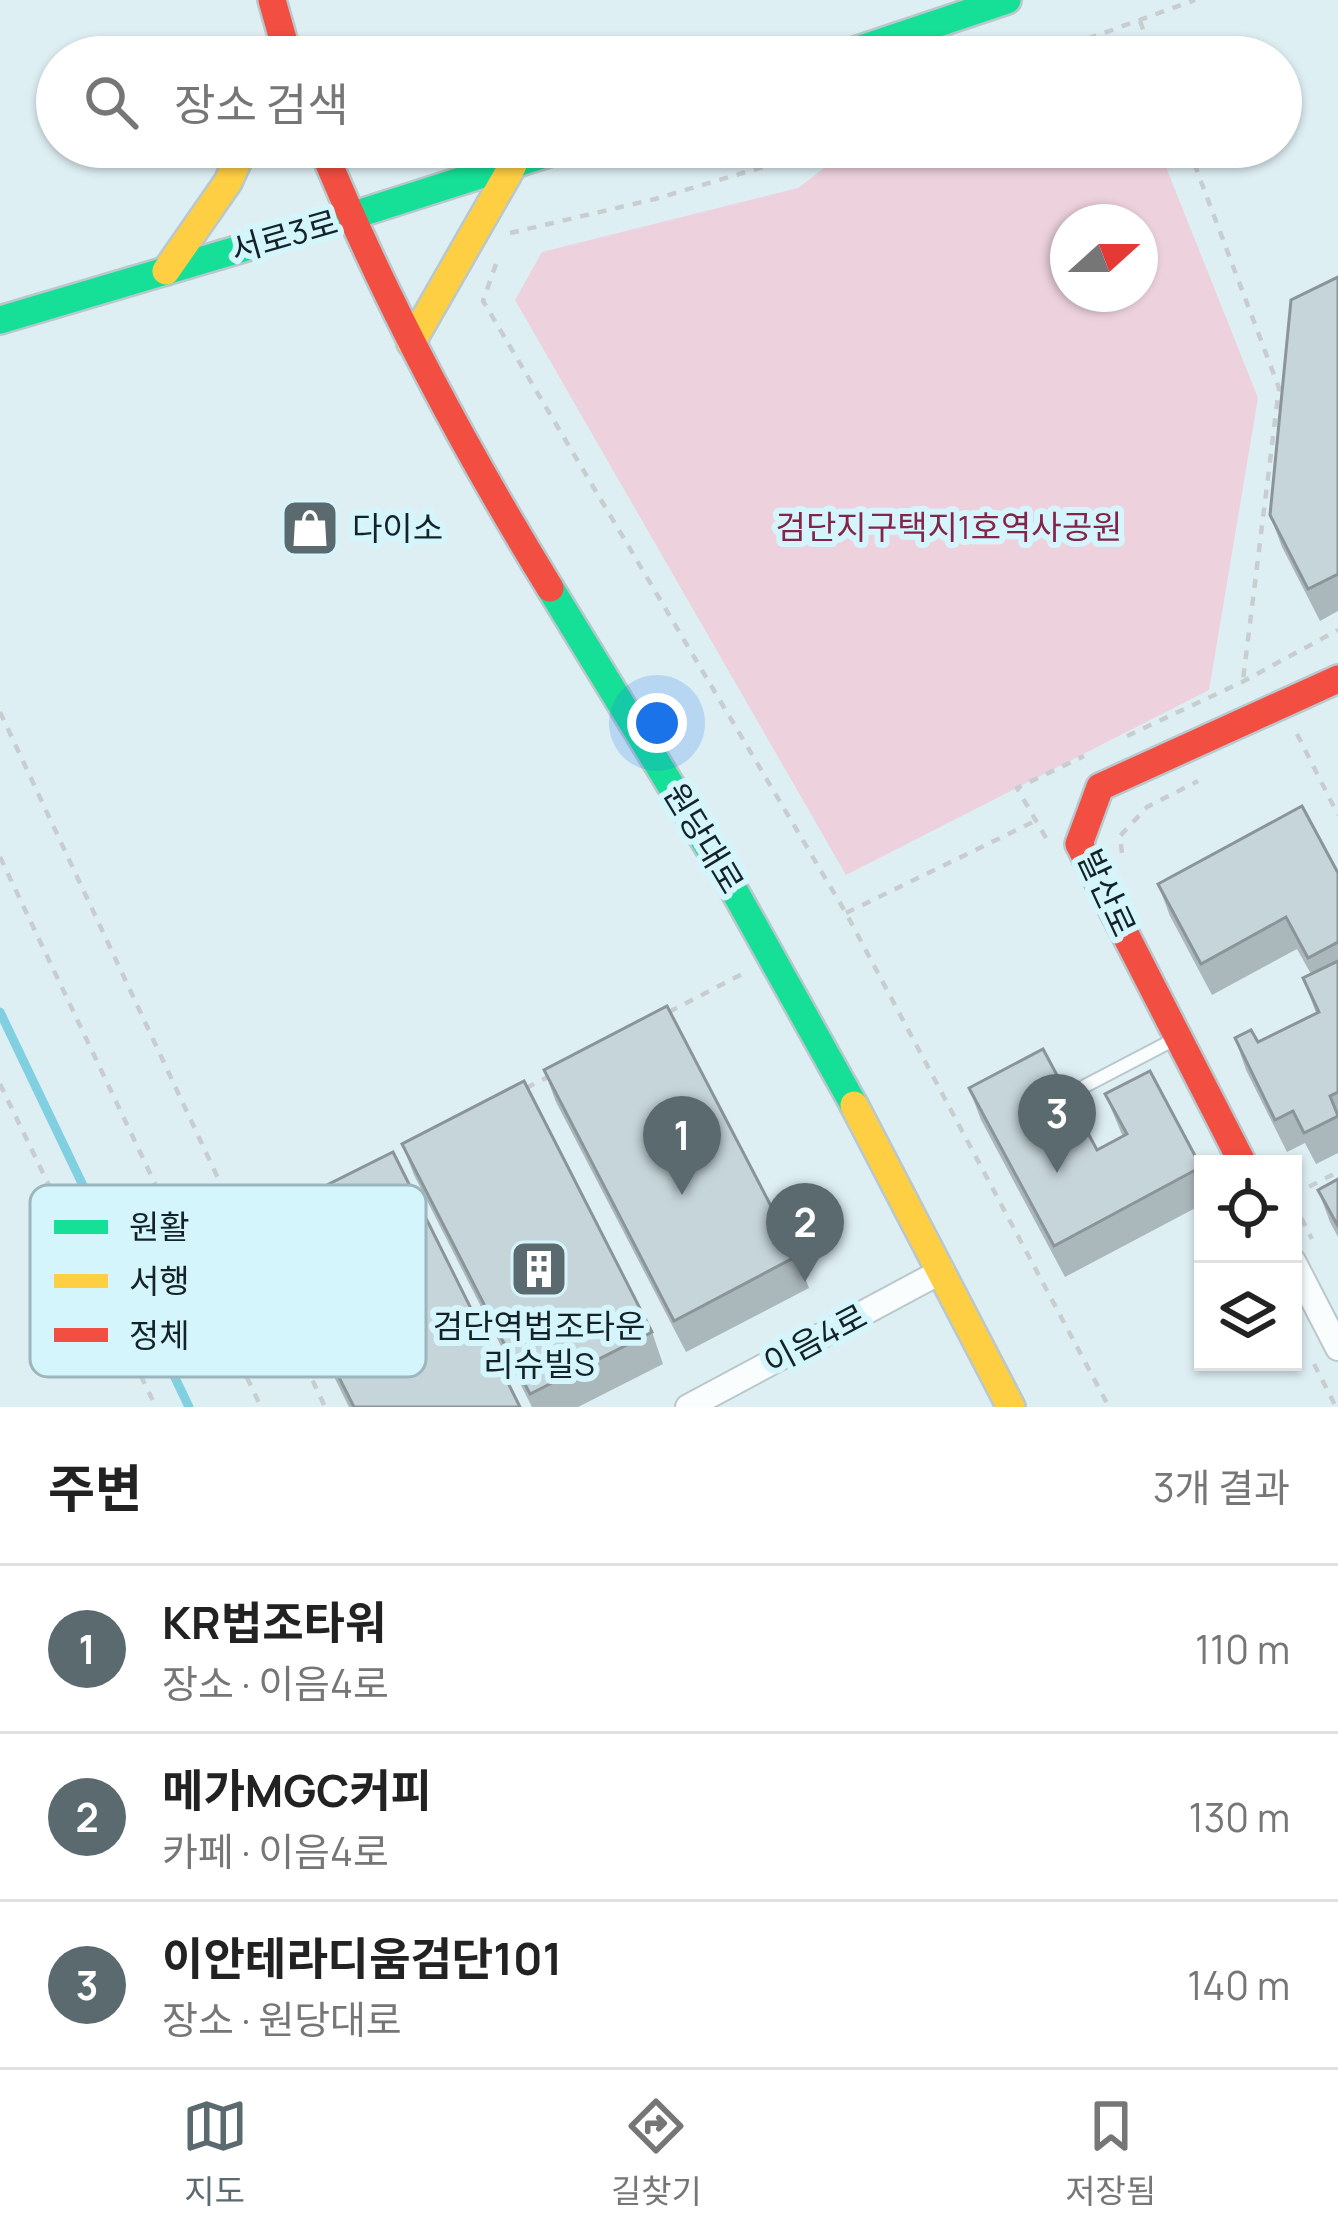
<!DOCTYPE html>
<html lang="ko">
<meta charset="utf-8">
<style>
body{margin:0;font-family:Manrope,"Noto Sans KR",sans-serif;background:#f6f6f6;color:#222}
.controls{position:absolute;right:36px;bottom:36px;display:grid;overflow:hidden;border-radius:0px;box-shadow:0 3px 9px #0004}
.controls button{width:108px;height:108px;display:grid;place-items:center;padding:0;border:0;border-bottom:3px solid #e0e0e0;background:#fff;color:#222;font:60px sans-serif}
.compass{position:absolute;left:1050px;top:204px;width:108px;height:108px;border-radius:50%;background:#fff;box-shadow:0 3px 9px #0004;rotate:69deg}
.you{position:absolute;left:657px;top:723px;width:42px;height:42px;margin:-30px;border:9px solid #fff;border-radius:50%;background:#1a73e8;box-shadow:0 0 0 18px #1a73e833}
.badge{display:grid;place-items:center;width:78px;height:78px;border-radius:50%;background:#5b6a6f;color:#fff;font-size:39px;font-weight:700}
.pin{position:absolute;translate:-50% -99px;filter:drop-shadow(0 3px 6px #0008)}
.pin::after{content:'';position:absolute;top:63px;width:42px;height:36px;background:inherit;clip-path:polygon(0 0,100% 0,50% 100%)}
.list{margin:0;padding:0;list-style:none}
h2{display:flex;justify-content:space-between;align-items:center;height:156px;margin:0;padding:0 48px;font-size:51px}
h2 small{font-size:39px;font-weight:400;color:#767676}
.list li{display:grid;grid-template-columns:78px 1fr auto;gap:36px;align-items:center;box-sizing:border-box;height:168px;padding:0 48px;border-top:3px solid #e0e0e0}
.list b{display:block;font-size:45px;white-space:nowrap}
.list p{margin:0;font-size:39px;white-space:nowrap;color:#767676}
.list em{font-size:39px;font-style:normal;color:#767676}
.icon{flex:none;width:66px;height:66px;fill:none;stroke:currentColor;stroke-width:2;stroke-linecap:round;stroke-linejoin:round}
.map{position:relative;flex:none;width:1338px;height:1407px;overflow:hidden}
.search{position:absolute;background:#fff;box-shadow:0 3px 9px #0004;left:36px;right:36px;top:36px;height:132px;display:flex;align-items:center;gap:30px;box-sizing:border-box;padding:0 42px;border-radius:66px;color:#767676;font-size:45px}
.sheet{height:660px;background:#fff}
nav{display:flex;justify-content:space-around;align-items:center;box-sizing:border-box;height:168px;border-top:3px solid #e0e0e0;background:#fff;font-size:33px;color:#767676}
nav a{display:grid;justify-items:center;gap:6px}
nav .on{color:#5b6a6f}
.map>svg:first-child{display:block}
</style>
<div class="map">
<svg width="1338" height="1407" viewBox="0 0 1338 1407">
<rect width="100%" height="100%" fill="#deeff4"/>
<!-- green -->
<path fill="#edd2dd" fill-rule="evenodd" d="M852,147H1158L1258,398L1209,690L846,875L515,300L542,252L798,188ZM1068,222H1140V294H1068Z"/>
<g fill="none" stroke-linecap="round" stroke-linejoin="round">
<!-- stream -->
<path stroke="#81d0e1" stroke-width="9" d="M0,1012L189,1407"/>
<defs>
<path id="lane" d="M1085,1086L1175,1039"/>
<path id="street" d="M1293,1261L1338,1348
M688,1407L942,1271"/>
<path id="fast" d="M837,57L1007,0
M0,320L348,217L567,147
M550,588L725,874L854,1105"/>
<path id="slow" d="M166,271L228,182L244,147
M411,343L513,165
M854,1105L1011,1407"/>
<path id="jam" d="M272,0L288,57
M322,147C385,301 463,446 550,588
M1243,1164L1079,844L1100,787L1338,679"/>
</defs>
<!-- lane casing -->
<use href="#lane" stroke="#b9c8cc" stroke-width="16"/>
<!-- street casing -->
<use href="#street" stroke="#b9c8cc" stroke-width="28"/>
<!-- fast casing -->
<use href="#fast" stroke="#b9c8cc" stroke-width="32"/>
<!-- slow casing -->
<use href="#slow" stroke="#b9c8cc" stroke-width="32"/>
<!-- jam casing -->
<use href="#jam" stroke="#b9c8cc" stroke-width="32"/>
<!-- path -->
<path stroke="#c8ced0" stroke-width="4.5" stroke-dasharray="9 9" stroke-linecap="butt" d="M1140,21L1153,57
M1037,57L1195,0
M1188,147L1279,388L1243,680
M510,233L655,199L790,159L809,147
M496,264L483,301L846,913L1109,1407
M0,712L325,1407
M1297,734L1338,815
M1127,736L1242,682L1338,630
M1046,838L1017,788L1084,756
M1122,853L1120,836L1147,807L1198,781
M0,857L261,1407
M846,913L1035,821
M669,1012L744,973
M0,1084L156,1407
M526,1088L548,1077
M1293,1195L1338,1172
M1293,1202L1312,1239
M245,1236L267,1225
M1314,1364L1336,1407"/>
<!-- lane -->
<use href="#lane" stroke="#fafdfd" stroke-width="12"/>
<!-- street -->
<use href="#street" stroke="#fafdfd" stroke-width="24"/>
<!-- fast -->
<use href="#fast" stroke="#16e098" stroke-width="27"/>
<!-- slow -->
<use href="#slow" stroke="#ffcf43" stroke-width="27"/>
<!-- jam -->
<use href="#jam" stroke="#f24e42" stroke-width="27"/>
</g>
<!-- wall -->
<path fill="#aab7bb" d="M1338,277V611L1320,621L1282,547L1270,515Z
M1338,873V1153L1316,1164L1305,1143L1287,1152L1246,1070L1235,1038L1258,1042L1316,1013L1303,978L1311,974L1297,949L1212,995L1170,916L1158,884Z
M544,1070L797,1256L809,1288L686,1352L556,1102Z
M969,1088L1097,1150L1123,1137L1105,1094L1201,1167L1203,1172V1204L1065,1277L981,1120Z
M402,1144L652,1332L663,1364L578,1407H532L414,1175Z
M1338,1179V1237L1330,1222L1318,1190Z
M259,1219L520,1407H349L271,1250Z"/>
<!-- building -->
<path fill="#c6d5da" stroke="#8b9599" stroke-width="3" d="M1338,277V574L1308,589L1270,515L1291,300Z
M1302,806L1338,873V942L1308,958L1286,917L1201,964L1158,884Z
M1338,961V1092L1330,1096L1338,1116L1304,1133L1293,1111L1275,1120L1235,1038L1251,1030L1258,1042L1319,1012L1303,978Z
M667,1006L797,1256L674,1321L544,1070Z
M1043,1049L1097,1150L1127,1134L1105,1094L1150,1071L1201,1167L1054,1246L969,1088Z
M524,1081L652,1332L530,1394L402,1144Z
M393,1152L520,1407H354L259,1219Z
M1338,1179V1226L1318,1190Z"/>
<!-- icons -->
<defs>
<symbol id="shop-square" viewBox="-11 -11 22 22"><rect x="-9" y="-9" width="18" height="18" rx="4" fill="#5b6a6f" stroke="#d5f5fd"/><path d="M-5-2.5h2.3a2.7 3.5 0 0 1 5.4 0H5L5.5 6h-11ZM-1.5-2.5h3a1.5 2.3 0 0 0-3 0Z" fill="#fff"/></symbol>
<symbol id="building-square" viewBox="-11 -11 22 22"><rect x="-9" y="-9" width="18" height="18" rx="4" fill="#5b6a6f" stroke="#d5f5fd"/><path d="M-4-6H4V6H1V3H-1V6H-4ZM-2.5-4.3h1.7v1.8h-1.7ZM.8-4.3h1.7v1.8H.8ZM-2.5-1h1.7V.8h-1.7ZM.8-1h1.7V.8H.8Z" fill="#fff"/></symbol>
</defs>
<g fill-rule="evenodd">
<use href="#shop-square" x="277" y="495" width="66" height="66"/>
<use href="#building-square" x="506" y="1236" width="66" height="66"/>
</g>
<g text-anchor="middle" stroke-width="12" stroke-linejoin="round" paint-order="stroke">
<!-- street labels -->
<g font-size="33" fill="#142327" stroke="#d5f5fd">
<text transform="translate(284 236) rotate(-16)" y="12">서로3로</text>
<text transform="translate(704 838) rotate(59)" y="12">원당대로</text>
<text transform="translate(1107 893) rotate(65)" y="12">발산로</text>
<text transform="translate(815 1339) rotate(-28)" y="12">이음4로</text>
</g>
<!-- park labels -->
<g font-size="33" fill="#832448" stroke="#d5f5fd">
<text x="949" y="539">검단지구택지1호역사공원</text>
</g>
<!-- poi labels -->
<g font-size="33" fill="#142327" stroke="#d5f5fd" text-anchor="start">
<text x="352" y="540">다이소</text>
<text x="539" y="1338" text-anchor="middle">검단역법조타운<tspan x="539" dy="38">리슈빌S</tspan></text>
</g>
</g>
<!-- legend -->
<rect x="30" y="1185" width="396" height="192" rx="18" fill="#d5f5fd" stroke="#9bb6bd" stroke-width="3"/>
<rect x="54" y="1220" width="54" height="14" fill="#16e098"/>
<rect x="54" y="1274" width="54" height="14" fill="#ffcf43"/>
<rect x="54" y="1328" width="54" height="14" fill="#f24e42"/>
<g font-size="33" fill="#142327">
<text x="129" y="1239">원활</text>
<text x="129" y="1293">서행</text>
<text x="129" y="1347">정체</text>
</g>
</svg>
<div class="controls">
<button><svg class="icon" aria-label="locate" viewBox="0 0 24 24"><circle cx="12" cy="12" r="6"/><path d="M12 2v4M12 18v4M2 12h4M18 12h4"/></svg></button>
<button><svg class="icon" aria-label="layers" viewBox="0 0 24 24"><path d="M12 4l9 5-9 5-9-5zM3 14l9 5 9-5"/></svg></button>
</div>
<svg class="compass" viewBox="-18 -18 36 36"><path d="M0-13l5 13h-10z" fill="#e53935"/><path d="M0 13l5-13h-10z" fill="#767676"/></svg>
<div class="you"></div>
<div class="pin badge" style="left:682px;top:1195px">1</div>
<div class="pin badge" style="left:805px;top:1282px">2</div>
<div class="pin badge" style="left:1057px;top:1173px">3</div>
<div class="search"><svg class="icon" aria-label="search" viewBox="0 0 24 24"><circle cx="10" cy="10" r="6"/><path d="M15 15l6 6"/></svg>장소 검색</div>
</div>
<section class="sheet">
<h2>주변<small>3개 결과</small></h2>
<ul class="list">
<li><span class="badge">1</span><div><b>KR법조타워</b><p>장소 · 이음4로</p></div><em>110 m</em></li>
<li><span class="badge">2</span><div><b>메가MGC커피</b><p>카페 · 이음4로</p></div><em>130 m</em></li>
<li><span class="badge">3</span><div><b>이안테라디움검단101</b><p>장소 · 원당대로</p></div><em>140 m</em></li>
</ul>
</section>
<nav>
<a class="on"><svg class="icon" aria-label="map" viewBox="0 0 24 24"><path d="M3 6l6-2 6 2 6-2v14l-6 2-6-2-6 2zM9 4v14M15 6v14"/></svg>지도</a>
<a><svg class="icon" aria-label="directions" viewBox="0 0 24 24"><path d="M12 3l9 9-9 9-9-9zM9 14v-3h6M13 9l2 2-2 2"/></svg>길찾기</a>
<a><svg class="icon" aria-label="saved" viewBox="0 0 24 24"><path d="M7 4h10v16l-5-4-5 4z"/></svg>저장됨</a>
</nav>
